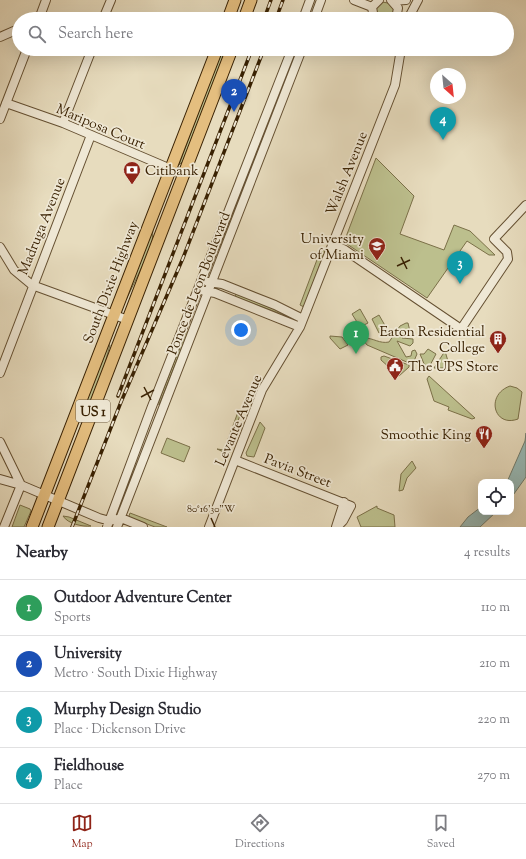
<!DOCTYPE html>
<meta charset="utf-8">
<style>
body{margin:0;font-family:"Sorts Mill Goudy",serif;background:#f2f2f3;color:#2b2b33}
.controls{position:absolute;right:12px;bottom:12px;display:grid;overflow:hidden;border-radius:8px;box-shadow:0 4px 16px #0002}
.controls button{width:36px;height:36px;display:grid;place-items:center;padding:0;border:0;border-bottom:1px solid #e1e1e2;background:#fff;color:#2b2b33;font:20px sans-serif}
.compass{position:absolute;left:430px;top:68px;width:36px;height:36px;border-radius:50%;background:#fff;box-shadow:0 4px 16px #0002;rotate:153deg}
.you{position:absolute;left:241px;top:330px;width:14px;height:14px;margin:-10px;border:3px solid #fff;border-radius:50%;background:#1a73e8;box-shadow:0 0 0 6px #1a73e833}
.badge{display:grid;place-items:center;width:26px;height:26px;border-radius:50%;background:#8f2418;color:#fff;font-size:13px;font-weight:700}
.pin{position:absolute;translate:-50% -33px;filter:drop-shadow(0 1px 2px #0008)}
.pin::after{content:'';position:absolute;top:21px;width:14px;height:12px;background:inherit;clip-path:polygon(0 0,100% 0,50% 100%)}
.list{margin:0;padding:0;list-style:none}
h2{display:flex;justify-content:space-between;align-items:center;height:52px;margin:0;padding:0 16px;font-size:17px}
h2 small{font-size:13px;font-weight:400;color:#7c7c81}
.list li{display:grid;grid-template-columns:26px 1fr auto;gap:12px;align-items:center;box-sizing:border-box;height:56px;padding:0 16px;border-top:1px solid #e1e1e2}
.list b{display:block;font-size:15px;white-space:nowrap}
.list p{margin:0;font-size:13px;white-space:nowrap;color:#7c7c81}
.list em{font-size:13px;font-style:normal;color:#7c7c81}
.icon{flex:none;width:22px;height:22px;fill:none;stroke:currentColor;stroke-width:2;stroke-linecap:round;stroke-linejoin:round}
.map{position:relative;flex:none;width:526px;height:527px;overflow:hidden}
.search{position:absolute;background:#fff;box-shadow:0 4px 16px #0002;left:12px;right:12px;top:12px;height:44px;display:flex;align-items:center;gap:10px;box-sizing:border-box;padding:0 14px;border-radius:22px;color:#7c7c81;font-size:15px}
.sheet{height:276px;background:#fff}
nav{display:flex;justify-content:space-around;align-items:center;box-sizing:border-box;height:56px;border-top:1px solid #e1e1e2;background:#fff;font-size:11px;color:#7c7c81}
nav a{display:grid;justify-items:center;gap:2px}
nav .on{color:#8f2418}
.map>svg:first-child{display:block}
</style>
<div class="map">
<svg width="526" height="527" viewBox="0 0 526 527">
<rect width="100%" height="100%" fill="#e7dcbe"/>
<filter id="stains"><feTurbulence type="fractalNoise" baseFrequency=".005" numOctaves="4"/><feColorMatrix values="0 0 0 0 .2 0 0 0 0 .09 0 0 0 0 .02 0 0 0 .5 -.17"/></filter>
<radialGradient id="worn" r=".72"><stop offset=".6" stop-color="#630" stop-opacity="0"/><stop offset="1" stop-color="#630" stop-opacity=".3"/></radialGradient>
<!-- green -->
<path fill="#bcbf8d" stroke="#7b7048" d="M382,2L388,3L394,9L392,19H378L375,9Z
M222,49H228L186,158L179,165Z
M296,49H299L250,175H247Z
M376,158L414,196L400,234L444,250L454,225L470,231L495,255H489L467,241L427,298L344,242Z
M245,180L247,181L221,247V243Z
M153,227L152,246L126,300Z
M321,249L325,251L304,307L300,305Z
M237,294L267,304L292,318L236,297L235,295Z
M360,309L368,323L360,327L352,314Z
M379,315L387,329L379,333L372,319Z
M406,323H408L411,336L407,333L402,338L413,339V343L410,346L397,341L406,357L411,356L412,351L415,350L417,354L414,361L409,363L367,345L364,341L366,340L365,338C373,338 380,344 389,342L400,326Z
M186,331L188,332L184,342L159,405V401Z
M330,336L342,337L348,345L340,349L330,338Z
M108,344L110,345L102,374L85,419H83L85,403Z
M428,349L436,354L427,371L420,354H424Z
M445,351L450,368H434Z
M384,356L409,365V367L399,376L381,360V357Z
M429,376L475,418L472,419L448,410L449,407L434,401L427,379Z
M510,386L517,388L522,392L518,419C494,428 485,395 510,386Z
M238,412L241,413L227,449L230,451L228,454L217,449L224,450Z
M260,422L265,428L254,457L247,456L246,453Z
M167,438L190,447L184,462L161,453Z
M412,461L416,468L407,478L403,490L399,491L401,474Z
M20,505L30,509L31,511L24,527H12Z
M377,506V508L394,515L395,527H361L357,517Z
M130,513L167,527H155L131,518L129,516Z
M63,516L69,517L91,526C83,527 68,524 63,516Z"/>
<!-- water -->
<path fill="#98bab7" stroke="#727d6f" d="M526,433V477L511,498V482H507L525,441Z
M481,507V512H496L480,527H460L468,517Z"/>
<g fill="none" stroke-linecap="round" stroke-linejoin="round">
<defs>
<path id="minor" d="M354,0L372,7
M391,0L398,8L396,19
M392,1L406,0
M39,19L46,0
M103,19L111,0
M303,19L310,0
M314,19L321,0
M374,19L372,7L379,0
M408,19L418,0
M0,37L16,30L19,31
M6,103L63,123L185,175
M0,119L27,49
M63,123L92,49
M332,244L345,250L461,329L508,259L507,252L494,239L526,205
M0,247L14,270L32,285L128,320
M208,282L222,284L275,305L303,319
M204,291L215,293L300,327
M0,373L91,135
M0,442L21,485
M235,460L351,506L343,521L337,527
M0,479L21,485L99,518L110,521L121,518L143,527
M4,527L21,485
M107,527L151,409L292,49
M117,527L302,49
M209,527L262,390L300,327L395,85L401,49
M336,527L344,502"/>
<path id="highway" d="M228,19L235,0
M244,19L251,0
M32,527L217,49
M48,527L232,49"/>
</defs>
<!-- minor casing -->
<use href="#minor" stroke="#655032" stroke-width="10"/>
<!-- highway casing -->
<use href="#highway" stroke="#3a2203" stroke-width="13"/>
<!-- minor -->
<use href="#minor" stroke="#efe8d5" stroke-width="8"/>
<!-- highway -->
<use href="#highway" stroke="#e4be7f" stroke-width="11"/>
<defs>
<path id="rail" d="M264,19L271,0
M276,19L283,0
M118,396L252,49
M72,527L121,402L183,258L264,49"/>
</defs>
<!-- rail casing -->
<use href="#rail" stroke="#3a2203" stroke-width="3.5"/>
<!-- rail -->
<use href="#rail" stroke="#efe8d5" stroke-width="2" stroke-dasharray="6" stroke-linecap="butt"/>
</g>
<!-- ticks -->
<path fill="none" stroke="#3a2203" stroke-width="1.5" d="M401,257L407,269M397,266L410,260M144,387L151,400M141,397L154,390M211,518L215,527"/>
<!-- icons -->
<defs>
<symbol id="bank-pin" viewBox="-11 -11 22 30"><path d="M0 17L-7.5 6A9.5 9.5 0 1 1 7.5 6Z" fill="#8f2418" stroke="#efe8d5"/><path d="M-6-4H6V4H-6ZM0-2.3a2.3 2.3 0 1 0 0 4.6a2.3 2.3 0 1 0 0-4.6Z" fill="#fff"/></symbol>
<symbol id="university-pin" viewBox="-11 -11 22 30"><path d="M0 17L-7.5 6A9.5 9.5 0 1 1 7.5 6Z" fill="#8f2418" stroke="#efe8d5"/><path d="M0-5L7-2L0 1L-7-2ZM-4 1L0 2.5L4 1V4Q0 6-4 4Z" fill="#fff"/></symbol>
<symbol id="building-pin" viewBox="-11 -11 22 30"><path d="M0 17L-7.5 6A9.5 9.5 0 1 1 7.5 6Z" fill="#8f2418" stroke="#efe8d5"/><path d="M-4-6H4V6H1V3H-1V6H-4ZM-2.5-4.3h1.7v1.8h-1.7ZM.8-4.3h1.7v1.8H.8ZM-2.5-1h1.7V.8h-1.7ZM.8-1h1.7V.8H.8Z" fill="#fff"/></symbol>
<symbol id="civic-pin" viewBox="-11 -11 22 30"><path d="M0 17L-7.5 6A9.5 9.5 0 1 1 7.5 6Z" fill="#8f2418" stroke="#efe8d5"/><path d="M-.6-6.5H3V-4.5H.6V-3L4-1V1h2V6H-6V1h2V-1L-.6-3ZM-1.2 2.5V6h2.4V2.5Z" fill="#fff"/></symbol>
<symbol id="restaurant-pin" viewBox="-11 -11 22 30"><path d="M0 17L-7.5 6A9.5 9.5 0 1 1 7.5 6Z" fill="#8f2418" stroke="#efe8d5"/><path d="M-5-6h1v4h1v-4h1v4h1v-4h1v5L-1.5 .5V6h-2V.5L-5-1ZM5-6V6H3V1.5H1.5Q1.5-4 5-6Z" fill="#fff"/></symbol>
</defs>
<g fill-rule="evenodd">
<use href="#bank-pin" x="122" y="160" width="20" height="27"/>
<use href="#university-pin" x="367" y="236" width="20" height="27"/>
<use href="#building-pin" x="488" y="329" width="20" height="27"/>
<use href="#civic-pin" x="385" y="356" width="20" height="27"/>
<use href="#restaurant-pin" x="474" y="424" width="20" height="27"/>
</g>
<g text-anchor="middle" stroke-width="3.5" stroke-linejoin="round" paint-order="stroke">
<!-- shield labels -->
<rect fill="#efe8d5" stroke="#705d42" stroke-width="1" x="76" y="400" width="34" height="22" rx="3"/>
<g font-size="13" font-weight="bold" fill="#3a2203">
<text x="93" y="416">US 1</text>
</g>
<!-- street labels -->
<g font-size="14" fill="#3a2203" stroke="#efe8d5">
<text transform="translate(101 126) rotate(23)" y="5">Mariposa Court</text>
<text transform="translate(346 173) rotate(-68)" y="5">Walsh Avenue</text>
<text transform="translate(41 226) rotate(-68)" y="5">Madruga Avenue</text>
<text transform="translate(110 282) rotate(-69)" y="5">South Dixie Highway</text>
<text transform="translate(198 283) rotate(-69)" y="5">Ponce de Leon Boulevard</text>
<text transform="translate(238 420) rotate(-67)" y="5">Levante Avenue</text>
<text transform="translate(298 470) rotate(21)" y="5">Pavia Street</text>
</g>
<!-- poi labels -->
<g font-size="14" fill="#3a2203" stroke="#efe8d5" text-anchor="end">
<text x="145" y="175" text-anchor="start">Citibank</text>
<text x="364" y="243">University<tspan x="364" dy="16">of Miami</tspan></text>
<text x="485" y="336">Eaton Residential<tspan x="485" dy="16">College</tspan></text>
<text x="408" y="371" text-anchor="start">The UPS Store</text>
<text x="471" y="439">Smoothie King</text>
</g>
</g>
<g font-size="10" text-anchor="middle" fill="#3a2203" stroke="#efe8d5" stroke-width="3.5" stroke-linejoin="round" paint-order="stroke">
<text x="211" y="512">80°16'30"W</text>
</g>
<rect width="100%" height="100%" filter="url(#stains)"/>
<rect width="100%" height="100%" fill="url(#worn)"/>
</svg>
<div class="controls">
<button><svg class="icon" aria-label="locate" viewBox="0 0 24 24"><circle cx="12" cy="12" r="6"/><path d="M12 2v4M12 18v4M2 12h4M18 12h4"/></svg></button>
</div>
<svg class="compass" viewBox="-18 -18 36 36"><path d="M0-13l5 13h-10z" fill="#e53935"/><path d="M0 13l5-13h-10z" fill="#7c7c81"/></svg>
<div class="you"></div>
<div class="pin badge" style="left:356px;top:354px;background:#2e9e5b">1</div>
<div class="pin badge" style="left:234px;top:112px;background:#1a4fb4">2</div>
<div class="pin badge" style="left:460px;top:284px;background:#0f9aa8">3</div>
<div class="pin badge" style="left:443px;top:140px;background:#0f9aa8">4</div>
<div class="search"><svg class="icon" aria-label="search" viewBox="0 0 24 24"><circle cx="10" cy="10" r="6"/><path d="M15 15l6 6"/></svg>Search here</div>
</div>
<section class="sheet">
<h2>Nearby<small>4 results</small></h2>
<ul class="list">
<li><span class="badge" style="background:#2e9e5b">1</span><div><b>Outdoor Adventure Center</b><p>Sports</p></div><em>110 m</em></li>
<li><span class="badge" style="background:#1a4fb4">2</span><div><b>University</b><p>Metro · South Dixie Highway</p></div><em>210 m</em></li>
<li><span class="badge" style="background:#0f9aa8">3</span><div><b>Murphy Design Studio</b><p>Place · Dickenson Drive</p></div><em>220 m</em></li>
<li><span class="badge" style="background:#0f9aa8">4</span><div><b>Fieldhouse</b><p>Place</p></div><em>270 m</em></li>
</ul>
</section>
<nav>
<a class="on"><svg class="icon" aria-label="map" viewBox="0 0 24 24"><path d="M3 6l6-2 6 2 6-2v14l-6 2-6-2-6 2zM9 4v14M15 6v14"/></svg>Map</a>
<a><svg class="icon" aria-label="directions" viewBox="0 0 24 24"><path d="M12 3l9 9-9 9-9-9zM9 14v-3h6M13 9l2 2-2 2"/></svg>Directions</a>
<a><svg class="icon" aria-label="saved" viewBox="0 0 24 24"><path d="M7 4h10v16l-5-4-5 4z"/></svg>Saved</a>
</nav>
